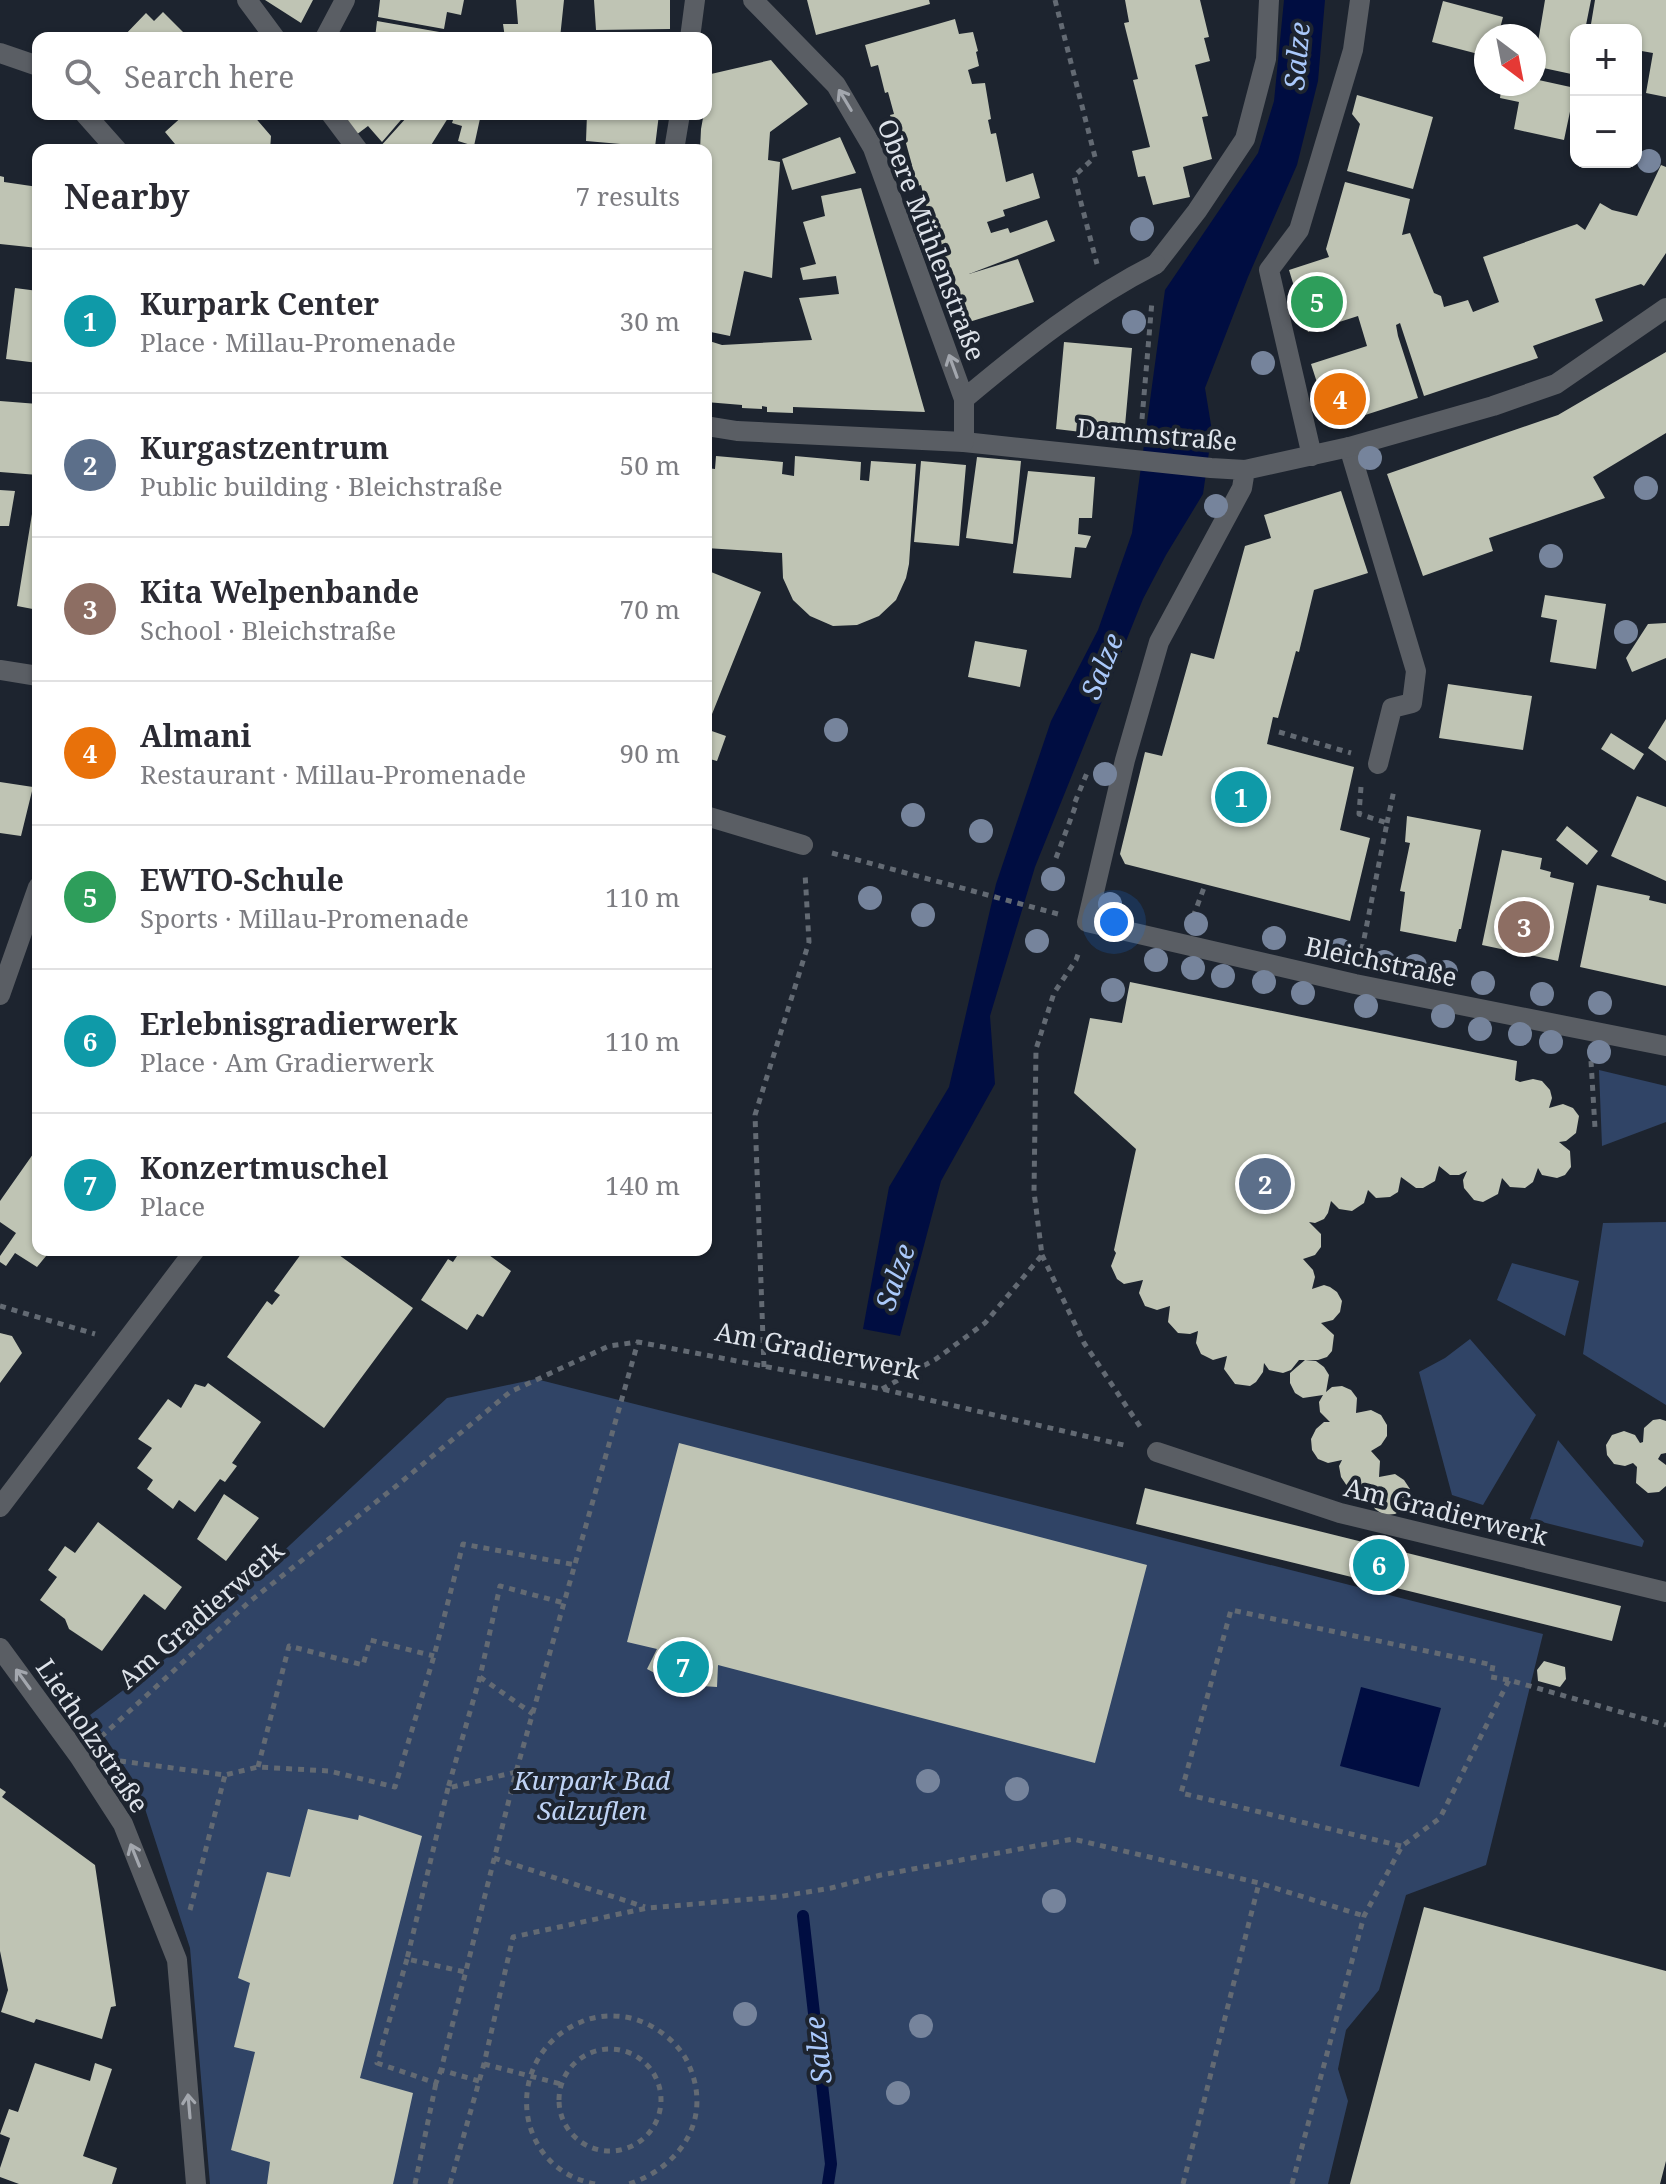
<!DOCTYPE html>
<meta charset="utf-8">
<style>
body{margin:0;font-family:"Noto Serif",serif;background:#f2f2f3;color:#2b2b33}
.controls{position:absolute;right:24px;top:24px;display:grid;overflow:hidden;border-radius:16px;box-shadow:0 2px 6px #0004}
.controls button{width:72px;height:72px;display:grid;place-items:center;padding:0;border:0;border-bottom:2px solid #e1e1e2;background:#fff;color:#2b2b33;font:40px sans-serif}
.compass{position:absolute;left:1474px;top:24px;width:72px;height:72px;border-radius:50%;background:#fff;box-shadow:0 2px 6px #0004;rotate:148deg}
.you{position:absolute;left:1114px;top:922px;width:28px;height:28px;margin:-20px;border:6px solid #fff;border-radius:50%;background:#1a73e8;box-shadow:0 0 0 12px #1a73e833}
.badge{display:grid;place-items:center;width:52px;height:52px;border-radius:50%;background:#62722c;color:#fff;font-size:26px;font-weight:700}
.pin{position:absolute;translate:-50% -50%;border:4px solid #fff;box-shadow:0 2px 8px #0006}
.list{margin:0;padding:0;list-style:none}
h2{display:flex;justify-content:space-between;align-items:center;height:104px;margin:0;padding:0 32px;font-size:34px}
h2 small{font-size:26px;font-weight:400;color:#7c7c81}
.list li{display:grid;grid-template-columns:52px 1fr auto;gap:24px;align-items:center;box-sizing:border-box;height:144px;padding:0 32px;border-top:2px solid #e1e1e2}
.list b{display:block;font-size:30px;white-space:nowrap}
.list p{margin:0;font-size:26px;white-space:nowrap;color:#7c7c81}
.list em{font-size:26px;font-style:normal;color:#7c7c81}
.icon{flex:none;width:44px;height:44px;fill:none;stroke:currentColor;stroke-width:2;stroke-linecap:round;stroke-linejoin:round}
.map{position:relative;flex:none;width:1666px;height:2184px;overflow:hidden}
.search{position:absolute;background:#fff;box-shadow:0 2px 6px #0004;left:32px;top:32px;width:680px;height:88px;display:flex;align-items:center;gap:20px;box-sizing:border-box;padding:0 28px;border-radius:16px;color:#7c7c81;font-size:30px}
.panel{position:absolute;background:#fff;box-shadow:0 2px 6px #0004;left:32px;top:144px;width:680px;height:1112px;border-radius:16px}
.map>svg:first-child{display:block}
</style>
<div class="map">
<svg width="1666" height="2184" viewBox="0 0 1666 2184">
<rect width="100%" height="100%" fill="#1d242f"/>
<!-- green -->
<path fill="#304466" d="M1599,1070L1666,1086V1122L1602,1146Z
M1666,1222V1405L1583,1354L1603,1223Z
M1512,1263L1579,1281L1565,1336L1497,1300Z
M1470,1339L1536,1415L1483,1505L1452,1495L1419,1372L1445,1358Z
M536,1379L1543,1634L1486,1865L1406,1895L1379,1990L1346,2030L1338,2069L1348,2101L1328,2184H210L190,1948L138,1787L90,1715L181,1647L447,1398Z
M1558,1440L1644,1541L1642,1547L1530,1519Z"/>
<!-- water -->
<path fill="#000d41" d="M1284,0H1325L1318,81L1297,165L1248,277L1205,388L1212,431L1203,494L1166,555L1143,599L1035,867L990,1016L995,1084L941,1181L900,1336L863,1329L889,1187L949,1087L996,884L1051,721L1098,630L1132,533L1165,290L1258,153L1274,101Z
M1361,1687L1441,1708L1419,1787L1340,1766Z"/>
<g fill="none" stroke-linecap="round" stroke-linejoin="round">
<!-- stream -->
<path stroke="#000d41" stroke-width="12" d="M803,1916L831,2164L828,2184"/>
</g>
<!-- building -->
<path fill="#bfc4b4" d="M265,0H313L301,23Z
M380,0H464L461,15L447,12L444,29L378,17Z
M516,0H564L560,38H505L503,24H518Z
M594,0H670V29L596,30Z
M807,0H929L930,4L816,35Z
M1125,0H1200L1209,37L1204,38L1210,61L1195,65L1208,116L1202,117L1212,159L1183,167L1190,197L1153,205L1145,176L1138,177L1132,151L1150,147L1133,80L1138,79L1124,23L1129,22Z
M1545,0H1591L1585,30H1576V75L1534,66Z
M1595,0H1666V97L1646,93L1653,53L1636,50V30H1590Z
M1443,1L1503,17L1498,36H1486V56L1432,42Z
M163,12L187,36L185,38H122L146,13L154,21Z
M955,19L959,34L973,32L978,51L976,52L979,66L968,70L972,84L985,83L991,119L988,120L991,134L996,133L1006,182L1033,173L1040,198L1003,210L1005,216L987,222L991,233L1008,228L1010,233L1047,220L1055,241L969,274L1018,259L1034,302L969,322L926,205L921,185L914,187L909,166L912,165L904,136L897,137L890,115L894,114L888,92L885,93L878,65L871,67L865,45Z
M377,21L462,36V38H375Z
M771,60L808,104L770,132L768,160L780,162L772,278L744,271L730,336L706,331V150H700L701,129L711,74Z
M1534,79L1575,88L1564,140L1514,129L1519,102L1500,98L1502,84H1534Z
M1357,95L1433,117L1413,189L1347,171L1360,124L1352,114Z
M185,114H252L271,136L270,150H180L165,132Z
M350,114H406L382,142L368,126L356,135L343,119Z
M406,114H443L448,118L428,150H381L379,148L407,117Z
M455,114H481L474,146L458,141L462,126L452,123Z
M587,114H659L655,147L586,141Z
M840,137L856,173L792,190L782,159Z
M1661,165L1666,167V253L1644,286L1641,284L1595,299L1603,321L1533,346L1538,358L1424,396L1400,323L1396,325L1398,336L1418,398L1331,426L1311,364L1367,346L1358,316L1308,332L1289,270L1329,257L1326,249L1345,182L1410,199L1402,235L1410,233L1434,293L1441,296L1444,307L1468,300L1473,312L1499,302L1483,257L1577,224L1585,230L1600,203L1612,210L1637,216Z
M0,176L4,177V182L38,187V248L0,244Z
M861,188L925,412L793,407V413L767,412V407L762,406V409L742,408V405L706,402V340L722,345L812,340L799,298L839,294L836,276L803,280L800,268L816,264L803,222L825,216L821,196Z
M15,288L38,291V363L6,359Z
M1064,342L1132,348L1124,437L1056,429Z
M1666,352V433L1593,477L1605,498L1489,538L1493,551L1423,576L1387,474L1558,415Z
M0,401L38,404V475L0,472Z
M716,456L783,462L782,474L794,476L795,456L861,462L860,480L869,481L871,461L916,464L909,564L906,578L896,600L879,616L857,625L833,626L810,616L793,600L783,578L782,553L706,548V468L715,469Z
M977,457L1021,461L1013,544L966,538Z
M921,461L966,465L959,546L914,542Z
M1028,471L1095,477L1092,518H1079L1078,534L1091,536L1086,548L1075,547L1071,578L1013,573Z
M0,490L15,491L9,526H0Z
M1341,491L1368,573L1314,590L1299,652L1296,651L1278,718L1273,717L1267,744L1354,767L1340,830L1370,838L1350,921L1125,864L1120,854L1145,752L1162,756L1191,653L1214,659L1245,546L1271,538L1264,515Z
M32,514L38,515V610L17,606Z
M706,570L761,592L706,729L726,736L717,761L706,758Z
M1545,595L1606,604L1596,669L1550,662L1557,620L1541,617Z
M1666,623V658L1632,672L1626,658L1648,624Z
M975,641L1027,650L1020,687L968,677Z
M1448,684L1532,696L1523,750L1439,738Z
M1666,719V761L1648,748Z
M1611,733L1644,754L1634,770L1601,749Z
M0,782L33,787L21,836L0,833Z
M1637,796L1666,807V881L1611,856Z
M1407,816L1481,830L1461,929H1459L1456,942L1400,931L1405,892L1400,891L1410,843L1405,842Z
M1567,826L1598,851L1587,865L1556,840Z
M1502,850L1542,858L1540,869L1551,872L1550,877L1574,883L1558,961L1482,945Z
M1597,885L1650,896L1649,900L1666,904V986L1580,967Z
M1130,982L1517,1061L1515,1080L1520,1082L1533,1079L1542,1081L1550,1090L1552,1098L1549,1108L1563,1104L1573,1108L1579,1116L1576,1133L1566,1141L1559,1142L1570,1151L1571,1167L1565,1175L1557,1178L1542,1175L1538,1168L1533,1182L1525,1188L1510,1187L1502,1178L1498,1194L1483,1202L1474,1200L1464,1188L1463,1180L1467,1171L1459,1175H1450L1439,1166L1435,1181L1423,1188H1416L1401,1177L1398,1192L1390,1197L1376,1198L1368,1190L1364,1203L1352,1211L1339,1209L1331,1201L1328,1213L1324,1219L1315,1223L1309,1222L1321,1234V1247L1315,1255L1303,1259L1313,1270L1315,1277L1312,1289L1324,1285L1330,1287L1337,1292L1342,1301L1340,1312L1333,1320L1321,1323L1334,1335L1332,1351L1327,1357L1318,1360H1299L1291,1370L1283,1373L1269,1370L1264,1363L1263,1372L1256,1382L1250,1386L1235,1384L1224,1369L1227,1356L1213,1360L1201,1354L1196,1343L1198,1331L1190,1334L1178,1333L1168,1322L1170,1306L1157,1310L1145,1306L1139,1293L1143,1280L1124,1284L1117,1279L1111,1266L1116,1253L1114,1250L1136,1149L1074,1093L1090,1018L1122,1023Z
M38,1147V1250H51L37,1267L15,1253L6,1266L0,1262V1256L16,1233L0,1222V1201Z
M304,1250H332L413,1308L324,1428L227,1357L267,1301L272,1305L280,1295L274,1291Z
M461,1250H482L511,1271L483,1317L477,1314L467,1330L421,1300L448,1259L453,1262Z
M0,1333L12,1336L22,1353L0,1383Z
M1305,1360L1316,1361L1324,1367L1329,1375L1326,1392L1332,1387L1342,1386L1351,1390L1357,1398L1356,1413L1371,1410L1381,1415L1387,1425V1436L1381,1445L1371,1451L1380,1461L1379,1477L1395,1474L1404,1480L1410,1489V1500L1404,1509L1395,1514L1384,1515L1375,1509L1370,1500L1371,1487L1357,1490L1347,1486L1341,1477L1339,1466L1342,1460L1328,1463L1318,1459L1312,1450L1311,1439L1316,1429L1324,1422H1330L1320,1412L1319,1402L1323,1395L1303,1398L1295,1393L1290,1383V1373Z
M208,1383L261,1422L232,1463L237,1466L225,1482L220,1479L195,1512L179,1500L173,1509L147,1489L153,1480L137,1468L152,1448L138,1439L168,1399L181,1408L195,1384L205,1387Z
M1660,1419L1666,1421V1453L1661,1454L1658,1459L1666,1465V1486L1659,1492L1648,1493L1636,1483L1637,1467L1633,1463L1625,1466L1614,1464L1607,1455L1606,1445L1612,1435L1624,1431L1635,1435L1640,1443L1643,1442L1644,1428L1653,1420Z
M679,1443L1147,1565L1095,1763L718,1665L717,1687L687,1685L668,1680L647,1669L657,1649L627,1642Z
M1145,1488L1621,1606L1612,1641L1136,1524Z
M224,1494L259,1518L226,1561L197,1539Z
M98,1522L182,1587L165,1610L144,1594L102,1651L69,1629L65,1619L40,1600L57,1577L48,1570L65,1546L75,1553Z
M1544,1661L1565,1667L1566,1679L1560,1687L1538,1681L1537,1670Z
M0,1788L6,1792L2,1797L95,1865L116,2006L111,2007L102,2039L36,2019L34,2023L1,2012L8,1990L0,1951Z
M308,1809L358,1820L359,1815L422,1836L360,2078L413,2093L393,2184H267L270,2162L231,2150L255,2052L234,2047L250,1983L238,1978L267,1872L290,1877Z
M1424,1907L1666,1971V2161L1660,2184H1350Z
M35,2063L90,2081L95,2063L112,2069L83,2156L117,2168L112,2184H19L0,2177V2168L10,2138L0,2134L9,2109L18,2112Z"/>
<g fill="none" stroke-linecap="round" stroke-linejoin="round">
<!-- path -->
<path stroke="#636a73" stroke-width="5" stroke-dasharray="6 6" stroke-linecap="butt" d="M1055,0L1095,157L1074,176L1097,264
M1141,431L1152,301
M1279,732L1351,753
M1361,787L1359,814L1387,823L1361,954
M1075,802L1087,773
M1387,823L1394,790
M832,853L1058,914
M1056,858L1077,802
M1193,917L1205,885
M1591,1061L1595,1128
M1042,1255L1084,1343L1141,1428
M0,1306L95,1334
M764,1367L755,1115L809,942L805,873
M882,1389L936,1359L985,1323L1042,1255L1034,1192L1036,1049L1054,993L1076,960L1080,949
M480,1677L533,1714
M101,1737L249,1602L395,1487L510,1392L609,1346L638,1342L882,1389L1128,1446
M120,1761L225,1775L258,1767L329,1771L395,1787L434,1656L463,1544L576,1565
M258,1767L289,1646L363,1665L370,1640L434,1656
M516,1772L448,1788L480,1677L500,1586L564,1603
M448,1788L407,1959L465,1972
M1401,1846L1181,1793L1231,1610L1493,1665L1491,1677L1509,1680
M494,1858L645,1907
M190,1910L225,1775
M407,1959L377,2063L436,2083L441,2070
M559 2100a51 51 0 1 1 102 0a51 51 0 1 1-102 0Z
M484,2064L561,2084
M479,2081L441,2070L516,1772L638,1342
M415,2184L436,2083
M450,2184L484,2064L513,1937L647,1908L777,1897L831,1888L881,1875L1073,1839L1259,1883L1364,1916
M595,2184C511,2168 502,2055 581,2022C599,2014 622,2014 640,2021C659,2028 676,2042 686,2059C715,2115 683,2166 629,2184
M1183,2184L1259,1883
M1292,2184L1364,1916L1402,1846L1440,1818L1509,1680L1666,1725"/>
<!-- service -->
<path stroke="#5a5e64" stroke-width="20" d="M1349,447L1416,671L1412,703L1392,708L1378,764
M706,816L803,845
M0,995L38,887"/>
<!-- pedestrian -->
<path stroke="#5a5e64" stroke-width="20" d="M1156,264L1197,211L1245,139L1266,59L1269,0
M964,442L1211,468L1245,470L1349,447L1493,406L1556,384L1666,308
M1312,456L1269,270L1299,230L1353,50L1360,0
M1245,470L1242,488L1159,642L1125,760L1087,922L1355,984L1666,1046
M1157,1452L1340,1513L1666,1592"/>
<!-- minor -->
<path stroke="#5a5e64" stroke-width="20" d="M247,0L275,38
M325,38L345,0
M690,38L695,0
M0,53L38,66
M85,114L117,150
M331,114L358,150
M674,150L680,114
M964,399C1025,348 1085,300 1156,264
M706,426L737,431L964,442V399L873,148L836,85L753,0
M0,670L38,676
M0,1507L195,1250
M0,1648L79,1756L123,1824L177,1960L196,2184"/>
</g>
<!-- trees -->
<g fill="#76849c">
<circle cx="1649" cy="161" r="12"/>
<circle cx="1142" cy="229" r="12"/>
<circle cx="1134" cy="322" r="12"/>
<circle cx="1263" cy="363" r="12"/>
<circle cx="1370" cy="458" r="12"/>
<circle cx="1646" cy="488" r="12"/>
<circle cx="1216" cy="506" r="12"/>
<circle cx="1551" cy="556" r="12"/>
<circle cx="1626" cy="632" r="12"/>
<circle cx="836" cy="730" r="12"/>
<circle cx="1105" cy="774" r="12"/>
<circle cx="913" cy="815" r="12"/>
<circle cx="981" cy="831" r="12"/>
<circle cx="1053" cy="879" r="12"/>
<circle cx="870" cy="898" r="12"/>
<circle cx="1110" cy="904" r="12"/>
<circle cx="923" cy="915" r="12"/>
<circle cx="1196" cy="924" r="12"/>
<circle cx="1274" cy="938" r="12"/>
<circle cx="1037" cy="941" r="12"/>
<circle cx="1340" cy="950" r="12"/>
<circle cx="1156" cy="960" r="12"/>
<circle cx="1384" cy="962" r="12"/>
<circle cx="1415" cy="966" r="12"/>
<circle cx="1193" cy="968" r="12"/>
<circle cx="1446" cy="972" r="12"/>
<circle cx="1223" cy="976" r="12"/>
<circle cx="1264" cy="982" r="12"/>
<circle cx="1483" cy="983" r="12"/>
<circle cx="1113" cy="990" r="12"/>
<circle cx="1303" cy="993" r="12"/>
<circle cx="1542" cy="994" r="12"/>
<circle cx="1600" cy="1003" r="12"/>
<circle cx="1366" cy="1006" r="12"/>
<circle cx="1443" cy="1016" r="12"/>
<circle cx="1480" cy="1029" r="12"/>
<circle cx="1520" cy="1034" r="12"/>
<circle cx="1551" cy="1042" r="12"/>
<circle cx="1599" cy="1052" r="12"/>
<circle cx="928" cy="1781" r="12"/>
<circle cx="1017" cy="1789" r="12"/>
<circle cx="1054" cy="1901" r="12"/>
<circle cx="745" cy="2014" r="12"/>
<circle cx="921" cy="2026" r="12"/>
<circle cx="898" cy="2093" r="12"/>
</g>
<!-- one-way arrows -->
<defs><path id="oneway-shaft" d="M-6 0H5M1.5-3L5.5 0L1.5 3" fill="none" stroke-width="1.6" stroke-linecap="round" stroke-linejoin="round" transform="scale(2)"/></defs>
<g stroke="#a3a7ae">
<use href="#oneway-shaft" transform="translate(845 100) rotate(-121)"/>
<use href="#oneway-shaft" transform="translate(953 366) rotate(-110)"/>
<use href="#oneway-shaft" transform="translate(23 1679) rotate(-126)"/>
<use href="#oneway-shaft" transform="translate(135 1855) rotate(-112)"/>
<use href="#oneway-shaft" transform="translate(189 2106) rotate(-95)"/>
</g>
<g text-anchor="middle" stroke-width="8" stroke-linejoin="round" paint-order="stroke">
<!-- street labels -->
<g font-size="26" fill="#dee3ea" stroke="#1d242f">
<text transform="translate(931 240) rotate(69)" y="9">Obere Mühlenstraße</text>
<text transform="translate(1157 435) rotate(5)" y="9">Dammstraße</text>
<text transform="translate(1381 962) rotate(12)" y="9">Bleichstraße</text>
<text transform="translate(818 1351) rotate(11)" y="9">Am Gradierwerk</text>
<text transform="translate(1446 1512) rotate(14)" y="9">Am Gradierwerk</text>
<text transform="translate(201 1615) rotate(-41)" y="9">Am Gradierwerk</text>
<text transform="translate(92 1736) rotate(56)" y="9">Lietholzstraße</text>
</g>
<!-- park labels -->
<g font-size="26" font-style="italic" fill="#bfd3f5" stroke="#1d242f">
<text x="592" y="1790">Kurpark Bad<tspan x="592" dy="30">Salzuflen</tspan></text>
</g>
<!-- water labels -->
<g font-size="28" font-style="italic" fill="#aac9fb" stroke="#1d242f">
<text transform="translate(1297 56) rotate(-85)" y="10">Salze</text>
<text transform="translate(1102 666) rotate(-68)" y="10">Salze</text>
<text transform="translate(895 1277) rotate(-71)" y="10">Salze</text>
<text transform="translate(818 2050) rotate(-97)" y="10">Salze</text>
</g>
</g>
</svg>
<div class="controls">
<button>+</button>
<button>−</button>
</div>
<svg class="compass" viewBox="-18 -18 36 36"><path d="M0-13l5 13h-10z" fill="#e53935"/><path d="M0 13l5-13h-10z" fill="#7c7c81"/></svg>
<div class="you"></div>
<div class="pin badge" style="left:1241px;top:797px;background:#0f9aa8">1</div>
<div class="pin badge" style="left:1265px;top:1184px;background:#5c6f8a">2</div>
<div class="pin badge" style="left:1524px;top:927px;background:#8d6e63">3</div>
<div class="pin badge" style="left:1340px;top:399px;background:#e8710a">4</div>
<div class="pin badge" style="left:1317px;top:302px;background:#2e9e5b">5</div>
<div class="pin badge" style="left:1379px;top:1565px;background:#0f9aa8">6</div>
<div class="pin badge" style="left:683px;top:1667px;background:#0f9aa8">7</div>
<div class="search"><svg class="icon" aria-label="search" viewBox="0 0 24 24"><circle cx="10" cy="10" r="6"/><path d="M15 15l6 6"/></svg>Search here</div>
<section class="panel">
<h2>Nearby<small>7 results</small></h2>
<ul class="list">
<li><span class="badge" style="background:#0f9aa8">1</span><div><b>Kurpark Center</b><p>Place · Millau-Promenade</p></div><em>30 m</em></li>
<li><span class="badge" style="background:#5c6f8a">2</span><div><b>Kurgastzentrum</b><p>Public building · Bleichstraße</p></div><em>50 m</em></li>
<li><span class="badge" style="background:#8d6e63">3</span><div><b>Kita Welpenbande</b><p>School · Bleichstraße</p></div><em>70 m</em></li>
<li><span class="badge" style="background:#e8710a">4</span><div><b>Almani</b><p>Restaurant · Millau-Promenade</p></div><em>90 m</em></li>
<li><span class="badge" style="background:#2e9e5b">5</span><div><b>EWTO-Schule</b><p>Sports · Millau-Promenade</p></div><em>110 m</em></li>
<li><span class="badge" style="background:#0f9aa8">6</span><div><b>Erlebnisgradierwerk</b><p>Place · Am Gradierwerk</p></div><em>110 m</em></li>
<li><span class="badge" style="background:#0f9aa8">7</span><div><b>Konzertmuschel</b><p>Place</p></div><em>140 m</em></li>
</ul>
</section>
</div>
